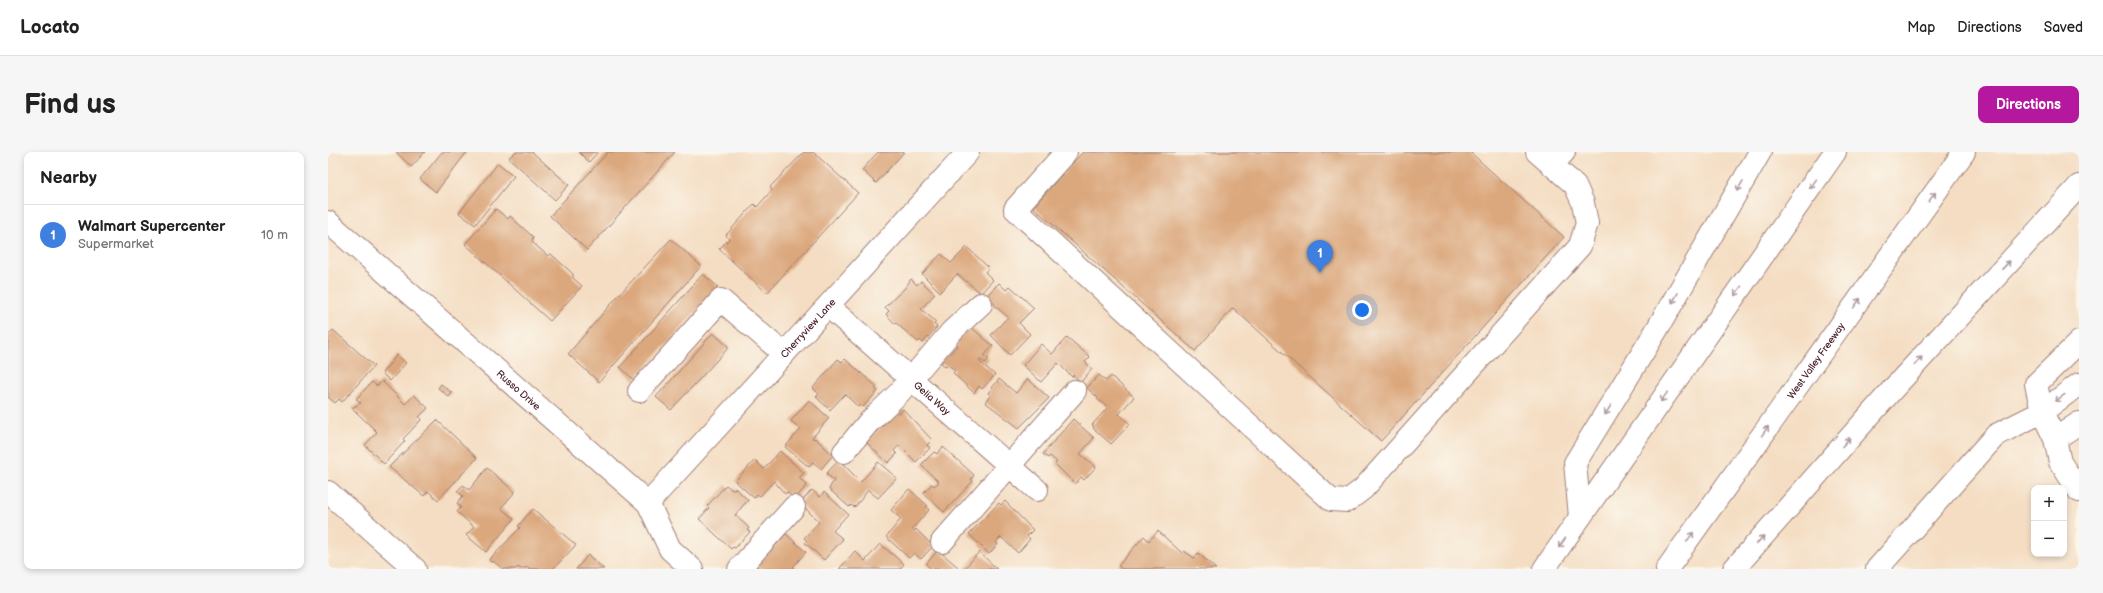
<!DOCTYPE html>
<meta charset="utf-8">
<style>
body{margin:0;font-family:"Balsamiq Sans",sans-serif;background:#f6f6f6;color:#222}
.controls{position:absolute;right:12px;bottom:12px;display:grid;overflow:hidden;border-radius:8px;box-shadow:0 2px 6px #0003}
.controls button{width:36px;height:36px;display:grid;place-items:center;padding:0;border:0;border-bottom:1px solid #e0e0e0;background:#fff;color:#222;font:20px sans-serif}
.you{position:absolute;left:1034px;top:158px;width:14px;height:14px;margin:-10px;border:3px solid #fff;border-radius:50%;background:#1a73e8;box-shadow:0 0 0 6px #1a73e833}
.badge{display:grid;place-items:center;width:26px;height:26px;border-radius:50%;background:#b5179e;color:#fff;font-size:13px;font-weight:700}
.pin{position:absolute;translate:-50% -33px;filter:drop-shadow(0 1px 2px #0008)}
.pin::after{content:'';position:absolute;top:21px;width:14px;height:12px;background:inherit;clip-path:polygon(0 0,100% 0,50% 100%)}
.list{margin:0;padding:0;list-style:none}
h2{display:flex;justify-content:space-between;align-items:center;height:52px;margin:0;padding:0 16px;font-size:17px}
h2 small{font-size:13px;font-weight:400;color:#767676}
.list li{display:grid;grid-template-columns:26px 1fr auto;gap:12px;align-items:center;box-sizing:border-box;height:60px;padding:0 16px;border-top:1px solid #e0e0e0}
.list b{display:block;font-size:15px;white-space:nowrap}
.list p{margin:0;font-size:13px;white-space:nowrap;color:#767676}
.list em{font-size:13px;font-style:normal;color:#767676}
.map{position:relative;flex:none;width:1751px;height:417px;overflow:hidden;border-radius:8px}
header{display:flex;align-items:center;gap:24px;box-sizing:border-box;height:56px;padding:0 20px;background:#fff;border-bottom:1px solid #e0e0e0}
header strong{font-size:19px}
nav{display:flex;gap:22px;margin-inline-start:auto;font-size:14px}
.intro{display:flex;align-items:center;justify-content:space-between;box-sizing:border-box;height:96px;padding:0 24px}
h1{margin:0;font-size:28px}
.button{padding:10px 18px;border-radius:8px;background:#b5179e;color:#fff;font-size:14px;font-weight:700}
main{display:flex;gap:24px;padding:0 24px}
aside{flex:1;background:#fff;border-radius:8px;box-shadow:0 2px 6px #0003}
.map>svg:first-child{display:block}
</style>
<header>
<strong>Locato</strong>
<nav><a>Map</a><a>Directions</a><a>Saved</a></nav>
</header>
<div class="intro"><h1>Find us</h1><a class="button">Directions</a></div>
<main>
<aside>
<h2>Nearby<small></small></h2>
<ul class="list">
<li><span class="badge" style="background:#3f7fe0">1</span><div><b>Walmart Supercenter</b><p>Supermarket</p></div><em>10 m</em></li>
</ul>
</aside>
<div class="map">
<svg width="1751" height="417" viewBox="0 0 1751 417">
<rect width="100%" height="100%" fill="#fbf7ec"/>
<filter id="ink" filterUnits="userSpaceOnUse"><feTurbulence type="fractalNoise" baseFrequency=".025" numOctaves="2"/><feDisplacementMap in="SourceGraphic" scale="8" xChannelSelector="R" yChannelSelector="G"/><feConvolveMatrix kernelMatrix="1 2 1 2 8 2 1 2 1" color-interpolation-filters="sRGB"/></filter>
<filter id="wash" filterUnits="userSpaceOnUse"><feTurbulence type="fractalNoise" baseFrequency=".012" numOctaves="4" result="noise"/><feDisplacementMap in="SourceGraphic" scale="16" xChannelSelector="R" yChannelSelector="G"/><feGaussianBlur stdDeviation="0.9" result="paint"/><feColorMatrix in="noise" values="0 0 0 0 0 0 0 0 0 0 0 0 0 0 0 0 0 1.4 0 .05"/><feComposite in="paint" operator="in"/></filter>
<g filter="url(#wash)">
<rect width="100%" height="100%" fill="#f4ddc2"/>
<g id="blocks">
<!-- building -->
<path fill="#dba77d" d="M68,0H97L83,15Z
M114,0H139L108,40L92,27Z
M187,0H204L241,33L227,48L181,6Z
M251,0H270L261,10Z
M280,0H347L259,98L222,64Z
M476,0H485L530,41L439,141L391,97L401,87L398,83L426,52L429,55L444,38L442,35Z
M550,0H576L548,31L534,18Z
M755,0H1144L1143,1L1236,85L1053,289L905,156L867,199L705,55Z
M170,11L186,24L147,73L131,61Z
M168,57L180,67L182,64L205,85L204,90L220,104L223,102L245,122V126L254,134L222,169L137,92Z
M343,87L373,114L271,230L240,202L288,146Z
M639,95L661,116L657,120L665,128L653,141L629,122L612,140L594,122L613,102L623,111Z
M375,122L390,135L306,228L292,215Z
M583,127L589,133L593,129L607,142L593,157L608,170L606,172L609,175L595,191L592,188L590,190L568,171L567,172L558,162L561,159L557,155L577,136Z
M671,131L678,138L682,134L706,156L691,171L702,182L682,203L663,183L680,165L666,153L667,152L658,144Z
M643,175L665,194L656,204L661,207L657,211L653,208L651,209L667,223L654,237L651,234L646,241L625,221L627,218L620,213L618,215L613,211L630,193L628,191Z
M5,178L46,214L14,250L11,247L7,251L0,245V183Z
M385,181L401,195L343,258L328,245Z
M739,185L762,205L757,210L764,217L753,230L745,223L744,225L730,211L713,230L695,213L713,192L724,202Z
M69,203L78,211L62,229L54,221Z
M510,207L514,210L517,207L549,235L547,237L550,239L535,255L532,253L530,255L517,242L502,258L488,245L491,242L485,236Z
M771,223L778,229L783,224L806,245L791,262L802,272L783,292L765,276L766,274L764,273L780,255L769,247L770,246L759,236Z
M671,227L688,241L700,227L721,246L691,276L657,250L663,243L660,241Z
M54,229L77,252L86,243L100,256L91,265L94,267L75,287L77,289L56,312L37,293L49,280L24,256L33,251L28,247L44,230L49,234Z
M113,232L124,241L121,245L110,236Z
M481,248L501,266L484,286L486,287L487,286L505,303L493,317L485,310L481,315L457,295L473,277L463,269Z
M575,257L604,288L599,293L602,296L588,310L571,293L566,299L569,302L560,311L538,290L569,259L571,262Z
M745,267L766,286L752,302L768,315L756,328L753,325L747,332L727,312L729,310L722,304L720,306L715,302Z
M109,268L149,306L110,348L100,339L96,344L61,315Z
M615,295L646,323L643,327L645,329L616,360L595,341L604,332L606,334L611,330L593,313L606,300L609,302Z
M452,299L476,321L471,326L479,333L467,347L459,340L457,342L446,329L432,344L429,342L426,346L407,329L427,308L436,317Z
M511,308L533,330L550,310L569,326L550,346L540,338L528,354L525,355L523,353L521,355L501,337L506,328L498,322Z
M159,316L187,340L173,356L186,367L158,400L138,383L146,375L129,360L133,355L129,351L135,344L129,339L135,333L141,338Z
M398,333L404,338L407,336L420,348L407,363L421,376L419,378L422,380L407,396L405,395L403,397L371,367L381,356L379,354Z
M581,337L600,354L598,355L601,358L584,377L587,379L588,377L605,394L593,407L586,401L581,406L558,385L573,367L563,358Z
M484,338L492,345L496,340L520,362L505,379L515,387L496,408L477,391L479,389L476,386L491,370L472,351Z
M677,349L705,378L699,384L702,387L690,401L673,385L668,390L670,392L661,402L641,382L671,351L673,353Z
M205,357L248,393L225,417H202L200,415L193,417L190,415L188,417H175L165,409L164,411L161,408L192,376L190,374Z
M830,379L854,401L856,399L866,406L870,401L888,417H794L790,414L816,384L821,389Z
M458,382L478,400L465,415L467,417H432L429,414Z
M552,392L576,412L572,417H511L527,399L537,409Z
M610,398L630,415L628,417H603L598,412Z
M651,400L669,417H636Z
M260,403L276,417H248Z"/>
</g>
</g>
<g filter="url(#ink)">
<use href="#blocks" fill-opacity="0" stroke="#9f7e76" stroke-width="1"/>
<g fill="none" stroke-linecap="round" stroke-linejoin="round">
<defs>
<g id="minor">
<path d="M738,0L687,57L1003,348L1019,349L1035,337L1252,94L1259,71L1255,51L1247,33L1224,13"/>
<path d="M1209,0L1224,13L1236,0"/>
<path id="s1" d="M0,70L320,351L342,397L364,417"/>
<path id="s2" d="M500,154L709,338"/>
<path d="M1751,190L1708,232L1714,260L1727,287L1732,310L1751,339"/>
<path d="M311,239L393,148L456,202"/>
<path d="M1727,287L1751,271"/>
<path d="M516,300L540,271L571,241L624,179L653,152"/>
<path d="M0,340L87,417"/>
<path id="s3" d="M320,351L640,0"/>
<path d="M614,390L747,239"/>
<path d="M411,417L466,355"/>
<path d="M1549,417L1668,283L1714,260L1751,232"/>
</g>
<g id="highway">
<path d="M1252,365L1247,311L1328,179L1432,0"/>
<path d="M1216,417L1507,0"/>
<path id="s4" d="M1339,417L1636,0"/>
<path d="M1406,417L1564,238L1751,34"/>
</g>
</defs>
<!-- minor casing -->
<use href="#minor" stroke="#9f7e76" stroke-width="24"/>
<!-- highway casing -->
<use href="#highway" stroke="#9f7e76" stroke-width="24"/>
<!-- minor -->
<use href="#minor" stroke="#fff" stroke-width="22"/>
<!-- highway -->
<use href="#highway" stroke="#fff" stroke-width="22"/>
</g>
<!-- one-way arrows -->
<defs><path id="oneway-shaft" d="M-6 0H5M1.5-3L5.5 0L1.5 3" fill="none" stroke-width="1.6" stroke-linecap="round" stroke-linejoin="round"/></defs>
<g stroke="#ae9aa0">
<use href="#oneway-shaft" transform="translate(1485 32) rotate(125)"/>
<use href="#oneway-shaft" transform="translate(1412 34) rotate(120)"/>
<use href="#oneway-shaft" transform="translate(1604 45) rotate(-54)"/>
<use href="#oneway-shaft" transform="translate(1678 113) rotate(-47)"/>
<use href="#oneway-shaft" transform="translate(1410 139) rotate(125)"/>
<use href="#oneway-shaft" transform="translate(1347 146) rotate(120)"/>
<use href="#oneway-shaft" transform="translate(1529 151) rotate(-54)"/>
<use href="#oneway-shaft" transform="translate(1590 209) rotate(-47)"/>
<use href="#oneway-shaft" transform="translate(1336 245) rotate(125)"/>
<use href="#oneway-shaft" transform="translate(1732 246) rotate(144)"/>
<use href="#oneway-shaft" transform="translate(1280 258) rotate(122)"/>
<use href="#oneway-shaft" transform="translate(1437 279) rotate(-55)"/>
<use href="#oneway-shaft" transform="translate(1518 290) rotate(-49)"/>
<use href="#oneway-shaft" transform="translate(1362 385) rotate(-55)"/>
<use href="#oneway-shaft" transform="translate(1432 388) rotate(-49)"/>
<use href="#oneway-shaft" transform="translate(1234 391) rotate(125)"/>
</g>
</g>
<g text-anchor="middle" stroke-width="3" stroke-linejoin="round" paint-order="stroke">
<!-- street labels -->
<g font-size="10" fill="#4a1f2b" stroke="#fbf7ec">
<text dy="4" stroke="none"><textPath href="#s3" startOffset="237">Cherryview Lane</textPath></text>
<text dy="4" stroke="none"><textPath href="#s4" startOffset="256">West Valley Freeway</textPath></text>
<text dy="4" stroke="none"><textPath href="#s1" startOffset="254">Russo Drive</textPath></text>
<text dy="4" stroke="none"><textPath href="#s2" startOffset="139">Gelia Way</textPath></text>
</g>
</g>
</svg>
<div class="controls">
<button>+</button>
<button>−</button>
</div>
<div class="you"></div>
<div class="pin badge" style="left:992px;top:121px;background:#3f7fe0">1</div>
</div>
</main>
